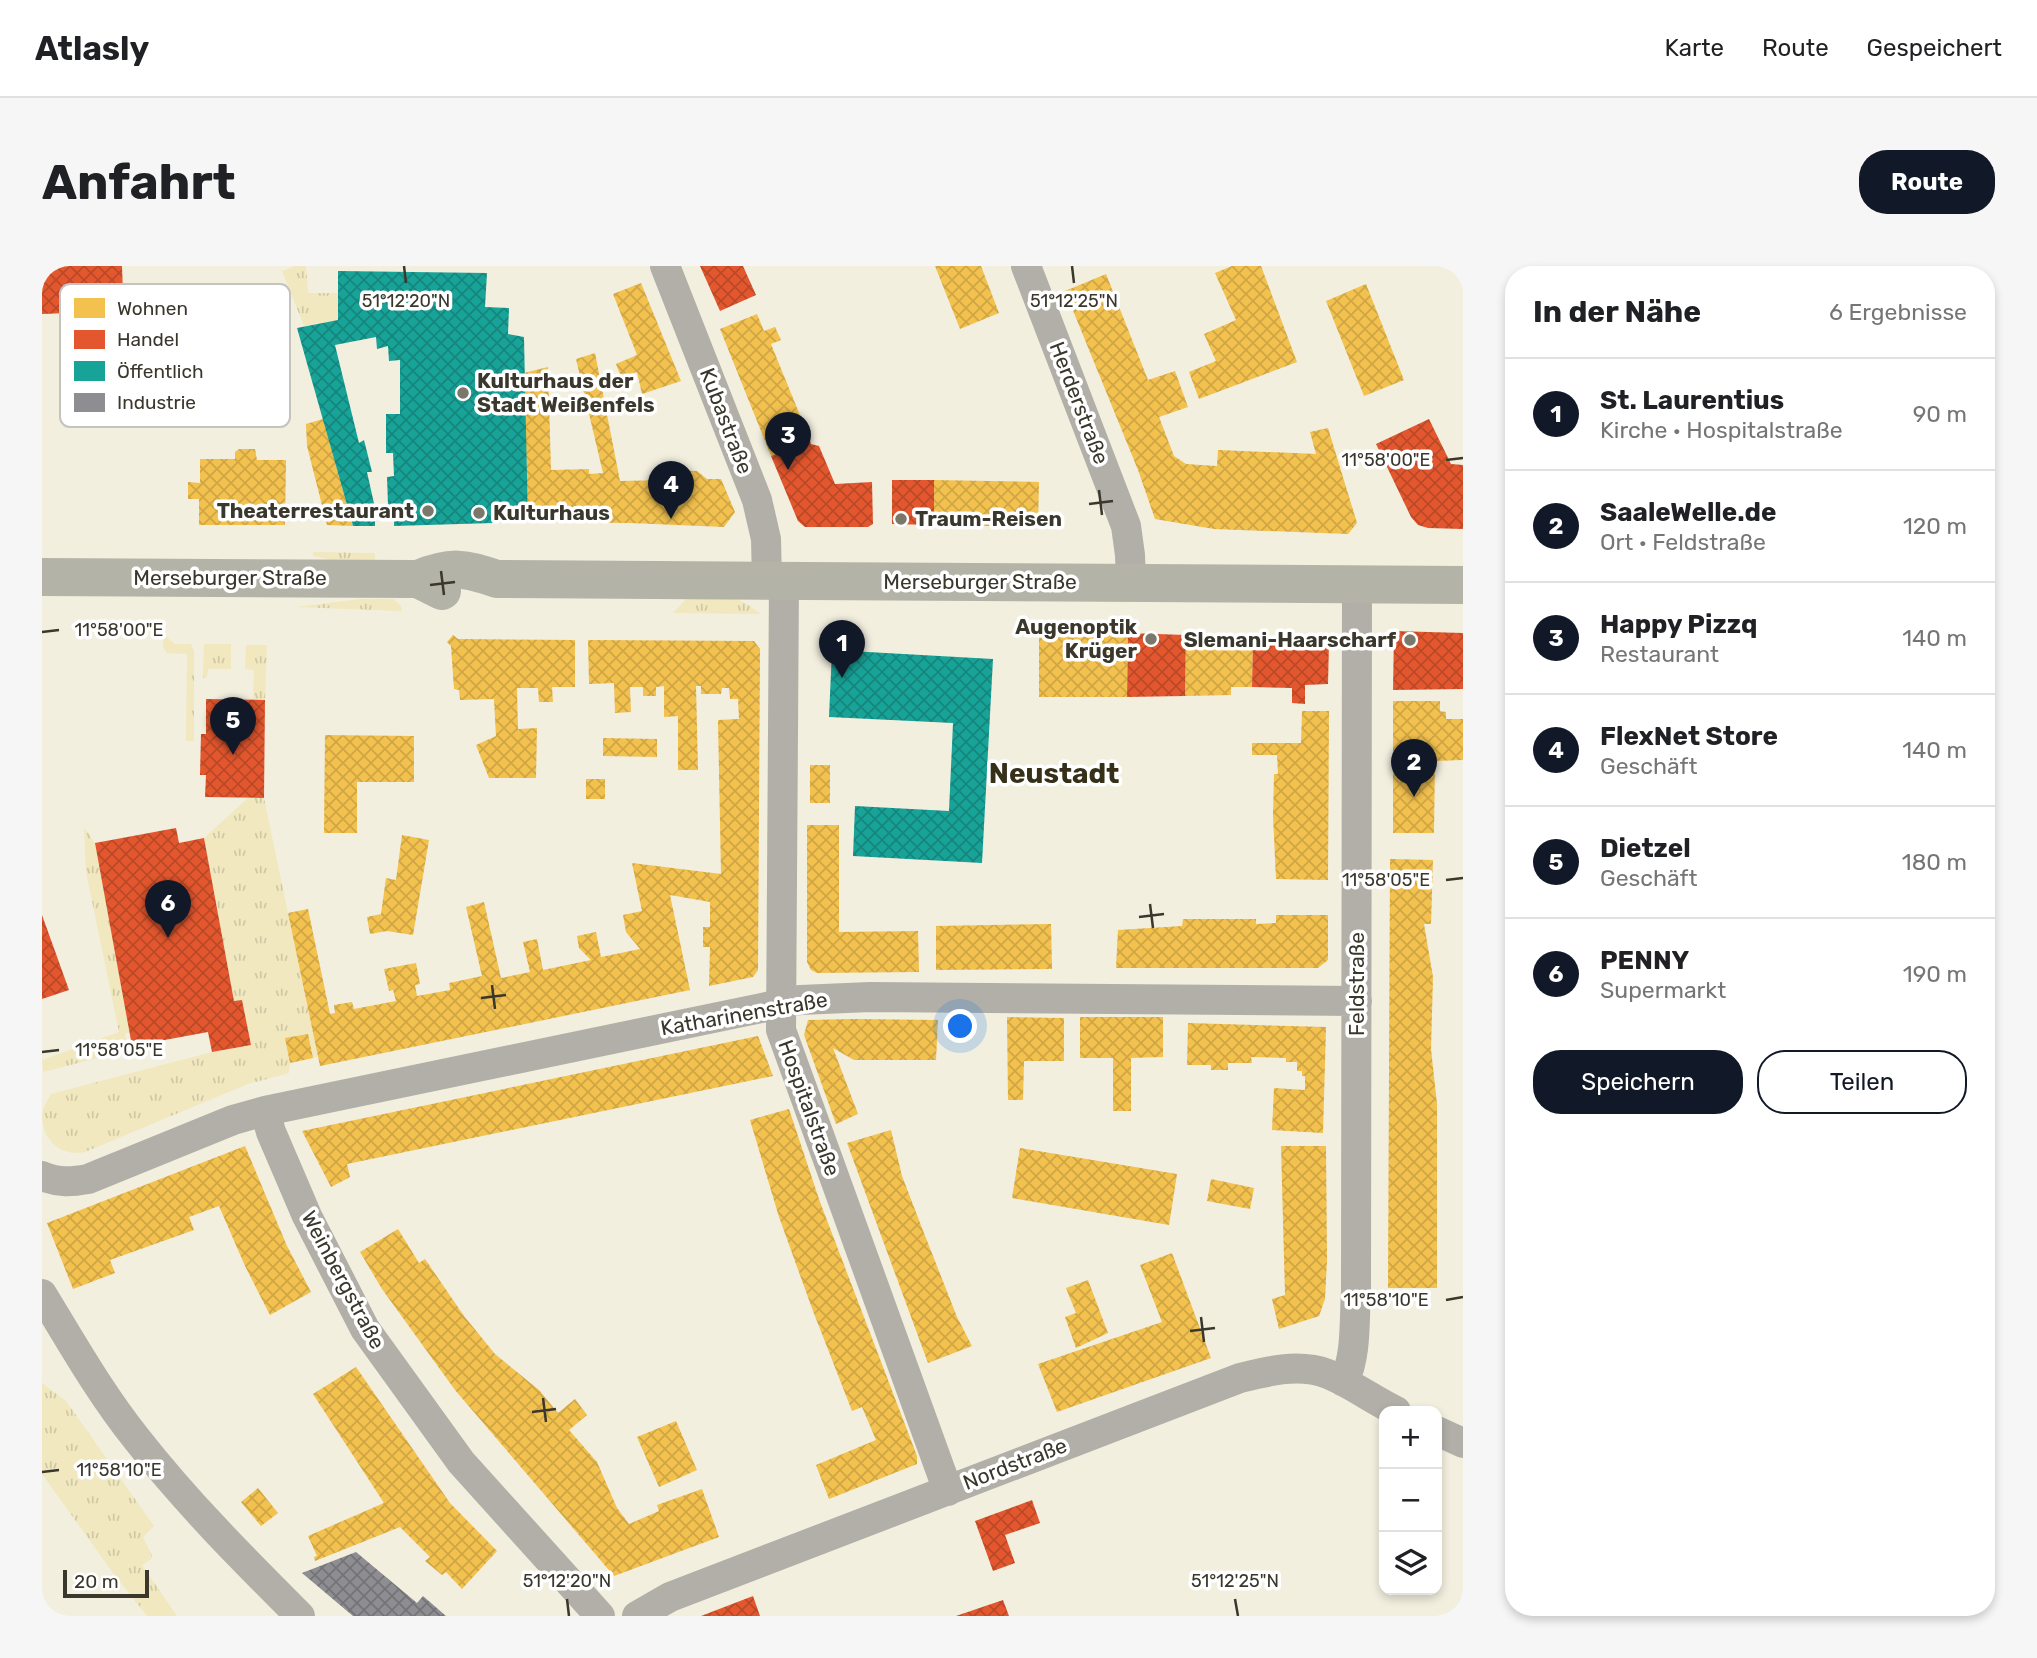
<!DOCTYPE html>
<html lang="de">
<meta charset="utf-8">
<style>
body{margin:0;font-family:Rubik,sans-serif;background:#f6f6f6;color:#202124}
.controls{position:absolute;right:21px;bottom:21px;display:grid;overflow:hidden;border-radius:14px;box-shadow:0 4px 10px #0003}
.controls button{width:63px;height:63px;display:grid;place-items:center;padding:0;border:0;border-bottom:2px solid #e0e0e0;background:#fff;color:#202124;font:35px sans-serif}
.scale{position:absolute;left:21px;bottom:18px;width:86px;box-sizing:border-box;padding-left:7px;border:4px solid #3a372c;border-top:0;font-size:19px;line-height:24px;white-space:nowrap;color:#3a372c;-webkit-text-stroke:5px #fff;paint-order:stroke}
.you{position:absolute;left:919px;top:761px;width:24px;height:24px;margin:-18px;border:5px solid #fff;border-radius:50%;background:#1a73e8;box-shadow:0 0 0 10px #1a73e833}
.badge{display:grid;place-items:center;width:46px;height:46px;border-radius:50%;background:#111827;color:#fff;font-size:23px;font-weight:700}
.pin{position:absolute;translate:-50% -58px;filter:drop-shadow(0 2px 4px #0008)}
.pin::after{content:'';position:absolute;top:37px;width:24px;height:21px;background:inherit;clip-path:polygon(0 0,100% 0,50% 100%)}
.list{margin:0;padding:0;list-style:none}
h2{display:flex;justify-content:space-between;align-items:center;height:91px;margin:0;padding:0 28px;font-size:30px}
h2 small{font-size:23px;font-weight:400;color:#757577}
.list li{display:grid;grid-template-columns:46px 1fr auto;gap:21px;align-items:center;box-sizing:border-box;height:112px;padding:0 28px;border-top:2px solid #e0e0e0}
.list b{display:block;font-size:26px;white-space:nowrap}
.list p{margin:0;font-size:23px;white-space:nowrap;color:#757577}
.list em{font-size:23px;font-style:normal;color:#757577}
.actions{display:flex;gap:14px;padding:21px 28px}
.actions a{flex:1;padding:16px 0;border:2px solid #111827;border-radius:28px;text-align:center;font-size:24px;color:#111827}
.actions .main{background:#111827;color:#fff}
.icon{flex:none;width:38px;height:38px;fill:none;stroke:currentColor;stroke-width:2;stroke-linecap:round;stroke-linejoin:round}
.map{position:relative;flex:none;width:1421px;height:1350px;overflow:hidden;border-radius:28px}
header{display:flex;align-items:center;gap:42px;box-sizing:border-box;height:98px;padding:0 35px;background:#fff;border-bottom:2px solid #e0e0e0}
header strong{font-size:33px}
nav{display:flex;gap:38px;margin-inline-start:auto;font-size:24px}
.intro{display:flex;align-items:center;justify-content:space-between;box-sizing:border-box;height:168px;padding:0 42px}
h1{margin:0;font-size:49px}
.button{padding:18px 32px;border-radius:28px;background:#111827;color:#fff;font-size:24px;font-weight:700}
main{display:flex;gap:42px;padding:0 42px}
aside{flex:1;background:#fff;border-radius:28px;box-shadow:0 4px 10px #0003}
.map>svg:first-child{display:block}
</style>
<header>
<strong>Atlasly</strong>
<nav><a>Karte</a><a>Route</a><a>Gespeichert</a></nav>
</header>
<div class="intro"><h1>Anfahrt</h1><a class="button">Route</a></div>
<main>
<div class="map">
<svg width="1421" height="1350" viewBox="0 0 1421 1350">
<defs>
<pattern id="grass-tufts" width="24" height="20" patternUnits="userSpaceOnUse" patternTransform="scale(1.75)"><rect width="24" height="20" fill="#f1e8bf"/><path d="M3 7l-1-3M5 7V3M7 7l1-3M15 17l-1-3M17 17v-4M19 17l1-3" fill="none" stroke="#cfc8a4"/></pattern>
<pattern id="homes-cross-hatch" width="8" height="8" patternUnits="userSpaceOnUse" patternTransform="scale(1.75)"><rect width="8" height="8" fill="#f2c14e"/><path d="M0 0l8 8M0 8l8-8" fill="none" stroke="#d0a644"/></pattern>
<pattern id="shops-cross-hatch" width="8" height="8" patternUnits="userSpaceOnUse" patternTransform="scale(1.75)"><rect width="8" height="8" fill="#e4572e"/><path d="M0 0l8 8M0 8l8-8" fill="none" stroke="#ba4927"/></pattern>
<pattern id="public-cross-hatch" width="8" height="8" patternUnits="userSpaceOnUse" patternTransform="scale(1.75)"><rect width="8" height="8" fill="#17a398"/><path d="M0 0l8 8M0 8l8-8" fill="none" stroke="#16867c"/></pattern>
<pattern id="industry-cross-hatch" width="8" height="8" patternUnits="userSpaceOnUse" patternTransform="scale(1.75)"><rect width="8" height="8" fill="#8d8d92"/><path d="M0 0l8 8M0 8l8-8" fill="none" stroke="#747477"/></pattern>
</defs>
<rect width="100%" height="100%" fill="#f2efdf"/>
<!-- grass -->
<path fill="url(#grass-tufts)" d="M253,0H264L266,27H296V54L262,60L240,5Z
M271,286L333,287V299H313L271,290Z
M319,333H351L359,340L360,345L254,341Z
M644,333H695L705,338L719,348L631,347Z
M121,368L133,378H149L152,385V475H144L145,388L125,387L121,381Z
M162,378H189V403H166L165,412H161Z
M204,379H225L223,434H211L212,404L203,403Z
M206,532H222L276,791L248,797L247,807L206,818L43,886C18,891 0,874 0,848C1,841 6,834 9,828L170,786L209,779L200,734L192,735L162,572Z
M42,561L53,577L88,766L83,768L87,784L1,806L0,794L77,766L44,606Z
M0,1117L24,1135L112,1260L101,1271L111,1292L100,1299L135,1350H105L71,1307L0,1208Z"/>
<!-- homes -->
<path fill="url(#homes-cross-hatch)" d="M893,0H939L957,47L918,63Z
M1190,0H1219L1255,96L1157,133L1147,106L1174,95L1162,68L1194,54L1173,7Z
M1064,8L1106,114L1133,105L1146,141L1117,151L1132,190L1144,198L1175,200L1176,184L1274,188L1268,166L1286,162L1315,257L1306,268L1172,263L1113,253L1096,204L1023,25Z
M599,17L639,115L600,128L595,106L579,111L574,98L595,89L571,28Z
M1324,18L1362,114L1322,130L1284,35Z
M715,48L722,65L733,61L739,74L729,78L768,174L729,190L678,63Z
M553,87L578,215L624,214V204L655,205L665,213H679L693,246L682,261L588,257L486,256L482,107L506,101L509,204L547,203V208L561,207L534,93Z
M281,153L311,260L285,259L265,180L264,158Z
M197,183H213L215,194H244L243,259H157V233H146V216L158,217V193H193V186Z
M892,214L997,216L996,261L892,259Z
M997,366L1086,367L1085,431H997Z
M411,369L416,373L533,374V421H510L511,436H497L496,422H475L476,463L495,462L494,512H447L434,479L454,470L452,433L418,434L417,424L412,423L409,380L405,376Z
M1144,369L1211,371L1210,421H1189V429L1143,430Z
M546,374L712,375L718,383L716,704L711,711L667,720L668,681H661V661H668V636L628,629L648,724L278,800L246,647L266,643L288,748L293,747L292,739L310,736L312,743L354,735L351,724L347,725L342,703L374,697L378,718L373,719L375,730L408,724L407,717L440,710L424,641L442,636L459,712L488,706L481,676L495,673L501,704L549,694L537,682L535,670L554,666L559,691L598,683L584,666L581,649L600,645L590,597L679,608L676,454L697,453L696,433H688L687,422H680L679,428H659V420H654L656,504H636V450L622,451V420L614,421V430H601V421H588L589,446L573,447L572,417L547,418Z
M1351,435H1398V445L1404,446V453H1421V494L1393,495L1392,567H1351Z
M1260,445H1287L1286,614L1234,613L1231,550L1232,508H1236L1235,489H1210V477H1259Z
M283,469L372,470V516H315V567H282Z
M561,472L615,473V491L561,490Z
M768,499H788V537H768Z
M544,513H563V533H544Z
M765,559H797V666L876,665L877,706L775,707L769,704L765,696Z
M360,569L387,574L371,669L345,665L328,668L325,651L339,648L344,612L354,614Z
M1348,593L1391,594L1389,658H1382L1391,711L1389,783L1395,838V1022H1346Z
M1234,649H1286V694L1276,702H1074L1076,664L1140,660L1141,653H1214V658L1234,657Z
M1009,658L1010,703L894,704V660Z
M965,751L1022,752V795H982L981,834H966Z
M1038,751H1121V791L1089,792V845H1071V792H1038Z
M812,753L896,754L894,794H812L791,782L816,848L794,858L762,769L766,754Z
M1146,757L1284,761L1281,867L1230,864L1232,822L1263,824V810H1260V805H1255V796H1244V792L1209,791L1210,797H1186V804H1169V799H1145Z
M266,768L271,792L248,797L243,772Z
M716,770L731,810L305,898L308,911L289,921L260,865Z
M747,843L778,936L875,1190V1198L787,1233L774,1199L834,1174L820,1141L810,1145L771,1045L737,951L708,854Z
M849,864L860,910L880,962L915,1051L930,1080L886,1097L805,877Z
M203,880L245,980L269,1026L228,1049L203,1000L177,940L147,951L152,964L68,994L73,1007L31,1023L5,957Z
M1239,880H1284L1285,994L1283,1033L1277,1050L1237,1063L1230,1033L1243,1029Z
M978,882L1135,908L1127,959L970,932Z
M1169,913L1212,922L1208,943L1165,935Z
M356,963L377,997L383,993L422,1050L453,1088L497,1124L516,1147L533,1133L545,1149L527,1164L555,1196L575,1242L587,1258L617,1245L615,1239L660,1223L677,1271L572,1310L413,1124L340,1023L318,986Z
M1130,987L1169,1092L1015,1146L996,1098L1120,1056L1098,999Z
M1046,1014L1066,1067L1034,1082L1023,1051L1034,1047L1024,1022Z
M314,1101L408,1237L455,1285L420,1323L404,1306L400,1309L383,1295L388,1291L358,1261L273,1295L272,1291L275,1290L266,1270L342,1237L271,1128Z
M634,1155L655,1204L617,1221L595,1171Z
M216,1222L236,1247L219,1260L199,1236Z"/>
<!-- shops -->
<path fill="url(#shops-cross-hatch)" d="M0,0H80L82,55L27,57V47L0,48Z
M658,0H701L714,29L678,45Z
M1387,153L1409,198L1421,199V263L1386,262L1376,259L1369,251L1334,178Z
M768,174L769,178L777,180L793,218L830,216L831,258L826,261H763L756,255L729,190Z
M850,214H892V259L850,258Z
M1352,365L1421,367V423L1351,424Z
M1086,367L1144,369L1143,430L1085,431Z
M1280,369L1287,377L1286,418L1263,419V438L1250,437V422L1210,421L1211,371Z
M164,433L223,434L222,532L163,531L164,509H158L159,468H164Z
M134,562L137,577L162,572L192,735L200,734L209,779L170,786L166,766L90,780L53,577Z
M0,649L27,724L0,733Z
M990,1234L998,1257L963,1269L973,1297L951,1305L933,1255Z
M711,1330L718,1350H659Z
M961,1334L967,1350H914Z"/>
<!-- public -->
<path fill="url(#public-cross-hatch)" d="M296,5L445,7L443,41L467,42L466,68L482,71L486,256L352,260V240L346,239L345,211L352,210L351,187H344V148H358V94L347,95L346,80L335,83L334,71L293,79L317,177L322,174L330,206H325L333,242V260H311L255,62L296,54Z
M790,384L951,393L940,597L811,590L813,540L907,545L911,457L787,451Z"/>
<!-- industry -->
<path fill="url(#industry-cross-hatch)" d="M314,1286L375,1337L381,1330L404,1350H311L260,1307Z"/>
<g fill="none" stroke-linecap="round" stroke-linejoin="round">
<!-- minor -->
<path stroke="#b1afa8" stroke-width="30" d="M623,0L715,234L724,273L725,315
M984,0L1084,260L1088,289L1089,317
M742,315L739,764L906,1225
M223,845L229,866L265,950L323,1063L419,1196L558,1350
M0,910C17,917 29,916 46,913L191,854L223,845L758,734L828,731L1315,735
M0,1028C30,1077 58,1127 94,1172C144,1236 201,1293 258,1350
M1302,1116C1315,1088 1312,1055 1314,1025L1315,319
M1395,1165L1421,1177
M595,1350L628,1331L1198,1112C1226,1105 1257,1097 1286,1108C1310,1118 1331,1134 1354,1145"/>
<!-- major -->
<path stroke="#b4b3a8" stroke-width="38" d="M0,311L371,313H376L400,325
M376,313C410,299 422,302 455,313L1421,319"/>
<defs>
<path id="rail" d="M0,1344L4,1350"/>
</defs>
<!-- rail casing -->
<use href="#rail" stroke="#b6b3a9" stroke-width="8"/>
<!-- rail -->
<use href="#rail" stroke="#fff" stroke-width="5" stroke-dasharray="16" stroke-linecap="butt"/>
</g>
<!-- ticks -->
<path fill="none" stroke="#3a372c" stroke-width="2.5" d="M362,0L364,17M1030,0L1032,17M1404,194L1421,192M1057,224L1060,249M1047,238L1071,235M399,305L402,329M388,319L413,316M0,366L17,364M1404,614L1421,612M1108,638L1111,662M1097,651L1122,648M450,719L453,743M439,732L464,729M0,786L17,784M1404,1034L1421,1031M1159,1051L1162,1076M1148,1065L1173,1062M501,1132L504,1156M490,1146L514,1143M0,1206L17,1204M525,1333L527,1350M1193,1333L1196,1350"/>
<!-- markers -->
<g fill="#7a776b" stroke="#fff" stroke-width="2.5">
<circle cx="421" cy="127" r="7"/>
<circle cx="386" cy="245" r="7"/>
<circle cx="437" cy="247" r="7"/>
<circle cx="859" cy="253" r="7"/>
<circle cx="1109" cy="373" r="7"/>
<circle cx="1368" cy="374" r="7"/>
</g>
<g text-anchor="middle" stroke-width="7" stroke-linejoin="round" paint-order="stroke">
<!-- poi labels -->
<g font-size="21" font-weight="bold" fill="#3a372c" stroke="#fff" text-anchor="start">
<text x="435" y="122">Kulturhaus der<tspan x="435" dy="24">Stadt Weißenfels</tspan></text>
<text x="372" y="252" text-anchor="end">Theaterrestaurant</text>
<text x="451" y="254">Kulturhaus</text>
<text x="873" y="260">Traum-Reisen</text>
<text x="1095" y="368" text-anchor="end">Augenoptik<tspan x="1095" dy="24">Krüger</tspan></text>
<text x="1354" y="381" text-anchor="end">Slemani-Haarscharf</text>
</g>
<!-- street labels -->
<g font-size="21" fill="#3a372c" stroke="#fff">
<text transform="translate(1037 137) rotate(69)" y="7">Herderstraße</text>
<text transform="translate(684 155) rotate(69)" y="7">Kubastraße</text>
<text x="188" y="319">Merseburger Straße</text>
<text x="938" y="323">Merseburger Straße</text>
<text transform="translate(1315 718) rotate(-90)" y="7">Feldstraße</text>
<text transform="translate(702 748) rotate(-10)" y="7">Katharinenstraße</text>
<text transform="translate(767 842) rotate(70)" y="7">Hospitalstraße</text>
<text transform="translate(301 1014) rotate(62)" y="7">Weinbergstraße</text>
<text transform="translate(973 1198) rotate(-21)" y="7">Nordstraße</text>
</g>
<!-- district labels -->
<g font-size="28" font-weight="bold" fill="#363019" stroke="#fff">
<text x="1012" y="517">Neustadt</text>
</g>
</g>
<!-- legend -->
<rect x="18" y="18" width="230" height="143" rx="10" fill="#fff" stroke="#c4c3c0" stroke-width="2"/>
<rect x="32" y="32" width="31" height="20" fill="#f2c14e"/>
<rect x="32" y="64" width="31" height="19" fill="#e4572e"/>
<rect x="32" y="95" width="31" height="20" fill="#17a398"/>
<rect x="32" y="127" width="31" height="19" fill="#8d8d92"/>
<g font-size="19" fill="#3a372c">
<text x="75" y="49">Wohnen</text>
<text x="75" y="80">Handel</text>
<text x="75" y="112">Öffentlich</text>
<text x="75" y="143">Industrie</text>
</g>
<g font-size="18" text-anchor="middle" fill="#3a372c" stroke="#fff" stroke-width="7" stroke-linejoin="round" paint-order="stroke">
<text x="364" y="41">51°12'20"N</text>
<text x="1032" y="41">51°12'25"N</text>
<text x="1344" y="200">11°58'00"E</text>
<text x="77" y="370">11°58'00"E</text>
<text x="1344" y="620">11°58'05"E</text>
<text x="77" y="790">11°58'05"E</text>
<text x="1344" y="1040">11°58'10"E</text>
<text x="77" y="1210">11°58'10"E</text>
<text x="525" y="1321">51°12'20"N</text>
<text x="1193" y="1321">51°12'25"N</text>
</g>
</svg>
<div class="controls">
<button>+</button>
<button>−</button>
<button><svg class="icon" aria-label="layers" viewBox="0 0 24 24"><path d="M12 4l9 5-9 5-9-5zM3 14l9 5 9-5"/></svg></button>
</div>
<div class="scale">20 m</div>
<div class="you"></div>
<div class="pin badge" style="left:800px;top:412px">1</div>
<div class="pin badge" style="left:1372px;top:531px">2</div>
<div class="pin badge" style="left:746px;top:204px">3</div>
<div class="pin badge" style="left:629px;top:253px">4</div>
<div class="pin badge" style="left:191px;top:489px">5</div>
<div class="pin badge" style="left:126px;top:672px">6</div>
</div>
<aside>
<h2>In der Nähe<small>6 Ergebnisse</small></h2>
<ul class="list">
<li><span class="badge">1</span><div><b>St. Laurentius</b><p>Kirche · Hospitalstraße</p></div><em>90 m</em></li>
<li><span class="badge">2</span><div><b>SaaleWelle.de</b><p>Ort · Feldstraße</p></div><em>120 m</em></li>
<li><span class="badge">3</span><div><b>Happy Pizzq</b><p>Restaurant</p></div><em>140 m</em></li>
<li><span class="badge">4</span><div><b>FlexNet Store</b><p>Geschäft</p></div><em>140 m</em></li>
<li><span class="badge">5</span><div><b>Dietzel</b><p>Geschäft</p></div><em>180 m</em></li>
<li><span class="badge">6</span><div><b>PENNY</b><p>Supermarkt</p></div><em>190 m</em></li>
</ul>
<div class="actions"><a class="main">Speichern</a><a>Teilen</a></div>
</aside>
</main>
